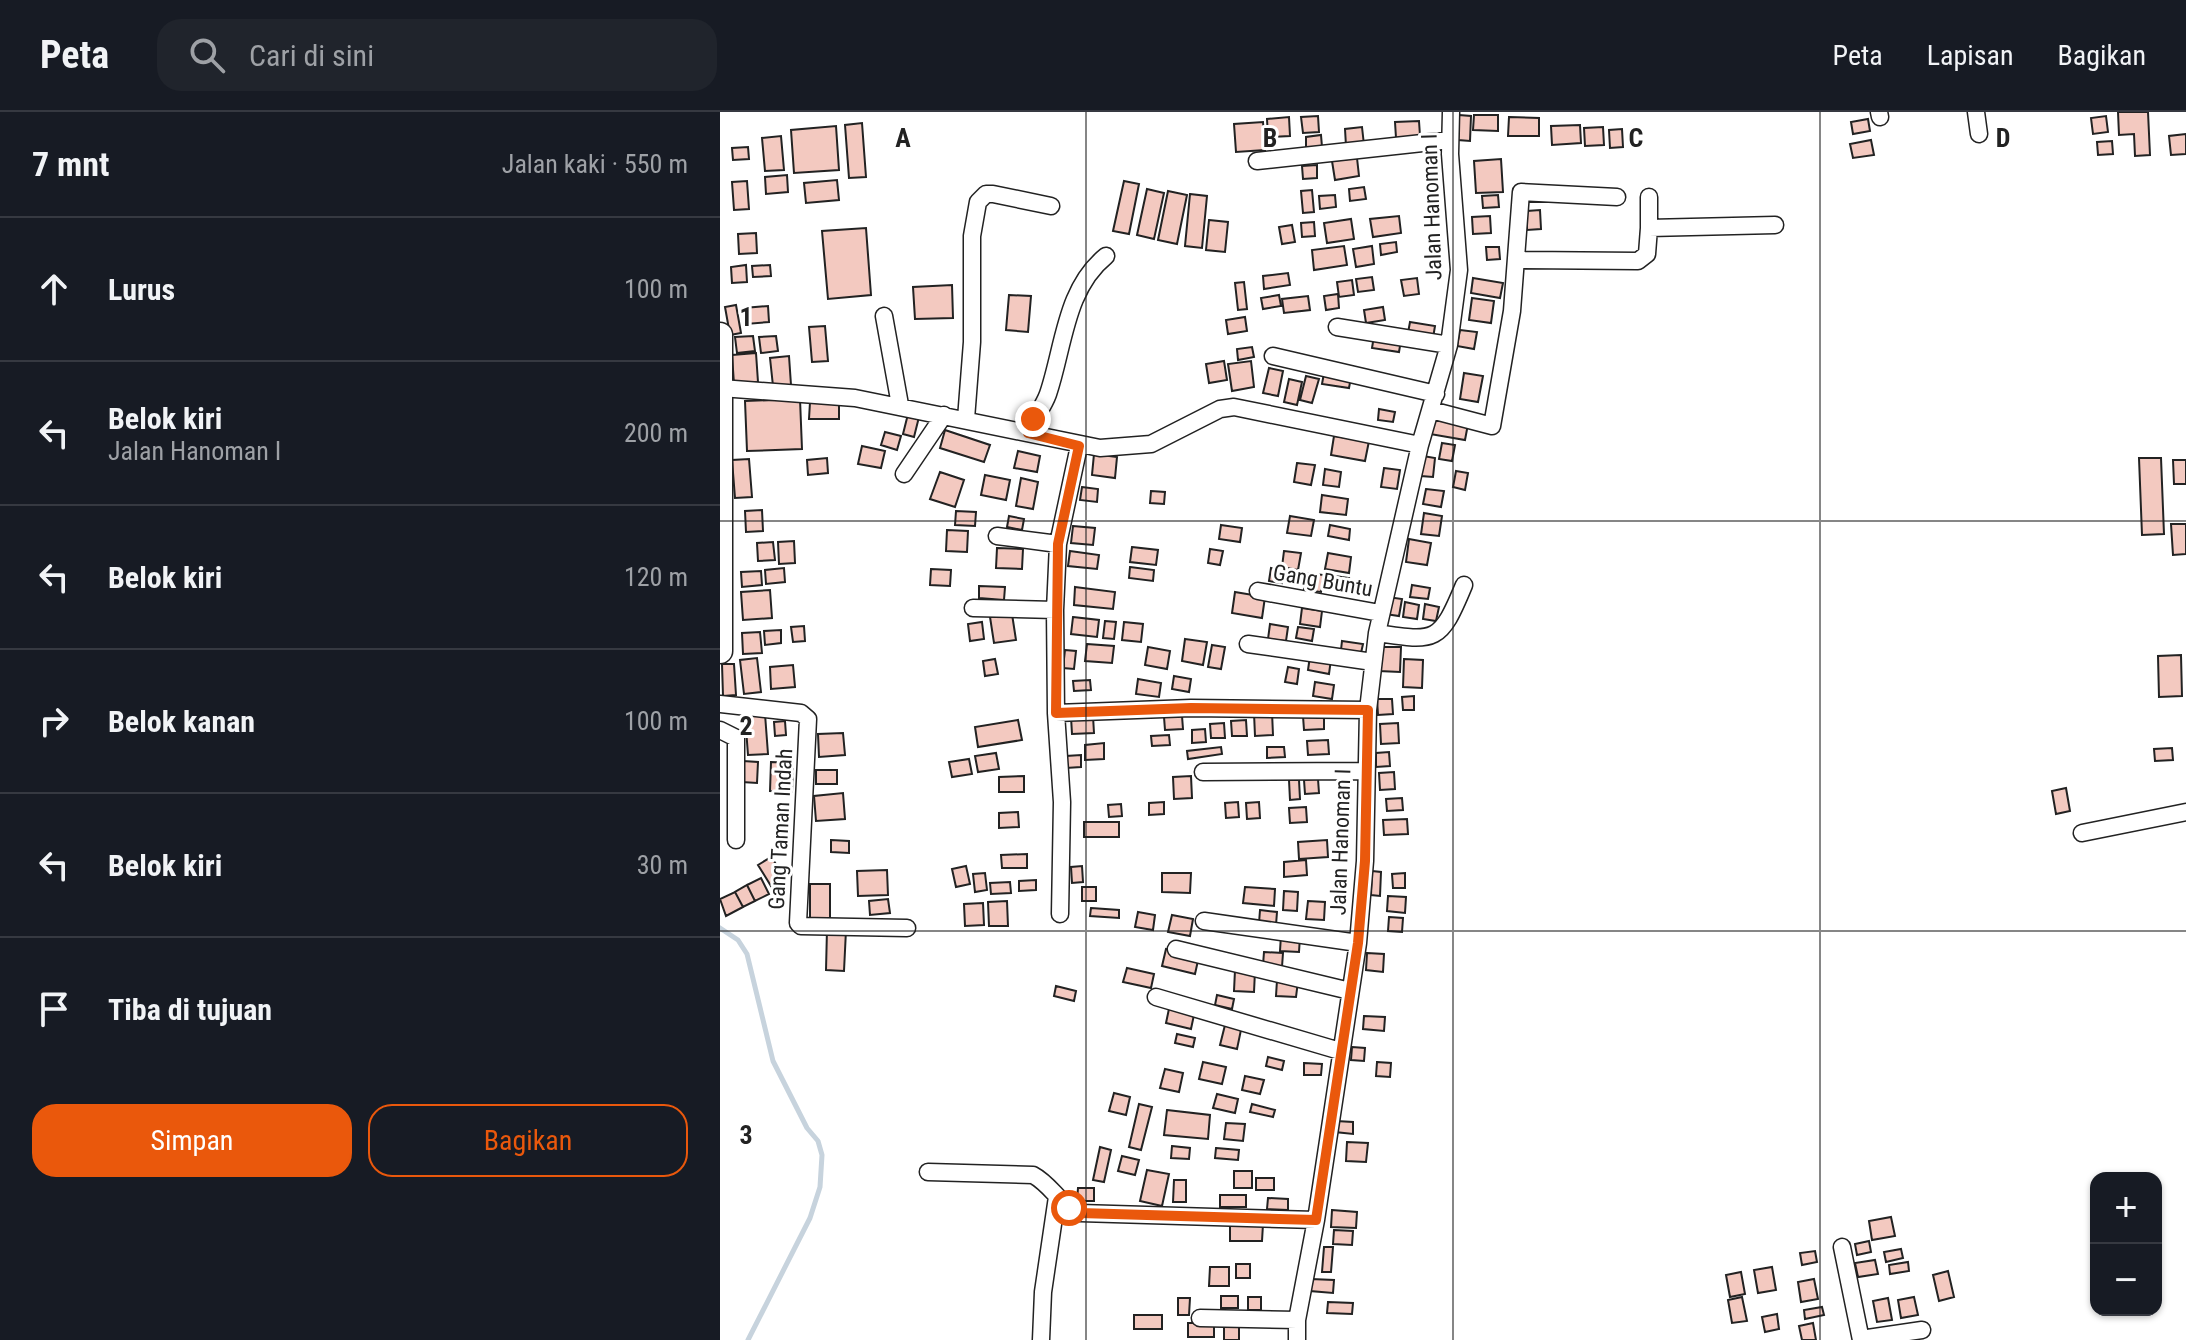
<!DOCTYPE html>
<html lang="id">
<meta charset="utf-8">
<style>
body{margin:0;font-family:"Roboto Condensed",sans-serif;background:#20242c;color:#f1f3f6}
.controls{position:absolute;right:24px;bottom:24px;display:grid;overflow:hidden;border-radius:16px;box-shadow:0 2px 6px #0004}
.controls button{width:72px;height:72px;display:grid;place-items:center;padding:0;border:0;border-bottom:2px solid #363941;background:#171b24;color:#f1f3f6;font:40px sans-serif}
.stop{position:absolute;width:24px;height:24px;margin:-18px;border:6px solid #ea580c;border-radius:50%;background:#fff}
.stop.end{background:#ea580c;border-color:#fff;box-shadow:0 2px 8px #0008}
.list{margin:0;padding:0;list-style:none}
h2{display:flex;justify-content:space-between;align-items:center;height:104px;margin:0;padding:0 32px;font-size:34px}
h2 small{font-size:26px;font-weight:400;color:#9ea1a6}
.list li{display:grid;grid-template-columns:52px 1fr auto;gap:24px;align-items:center;box-sizing:border-box;height:144px;padding:0 32px;border-top:2px solid #363941}
.list b{display:block;font-size:30px;white-space:nowrap}
.list p{margin:0;font-size:26px;white-space:nowrap;color:#9ea1a6}
.list em{font-size:26px;font-style:normal;color:#9ea1a6}
.actions{display:flex;gap:16px;padding:24px 32px}
.actions a{flex:1;padding:18px 0;border:2px solid #ea580c;border-radius:24px;text-align:center;font-size:28px;color:#ea580c}
.actions .main{background:#ea580c;color:#fff}
.icon{flex:none;width:44px;height:44px;fill:none;stroke:currentColor;stroke-width:2;stroke-linecap:round;stroke-linejoin:round}
.map{position:relative;flex:none;width:1466px;height:1228px;overflow:hidden}
header{display:flex;align-items:center;gap:48px;box-sizing:border-box;height:112px;padding:0 40px;background:#171b24;border-bottom:2px solid #363941}
header strong{font-size:38px}
nav{display:flex;gap:44px;margin-inline-start:auto;font-size:28px}
.search{width:560px;height:72px;background:#20242c;display:flex;align-items:center;gap:20px;box-sizing:border-box;padding:0 28px;border-radius:24px;color:#9ea1a6;font-size:30px}
main{display:flex}
aside{flex:1;background:#171b24}
.map>svg:first-child{display:block}
</style>
<header>
<strong>Peta</strong>
<div class="search"><svg class="icon" aria-label="search" viewBox="0 0 24 24"><circle cx="10" cy="10" r="6"/><path d="M15 15l6 6"/></svg>Cari di sini</div>
<nav><a>Peta</a><a>Lapisan</a><a>Bagikan</a></nav>
</header>
<main>
<aside>
<h2>7 mnt<small>Jalan kaki · 550 m</small></h2>
<ul class="list">
<li><svg class="icon" aria-label="ahead" viewBox="0 0 24 24"><path d="M12 20V5M6 11l6-6 6 6"/></svg><div><b>Lurus</b></div><em>100 m</em></li>
<li><svg class="icon" aria-label="left" viewBox="0 0 24 24"><path d="M17 20v-9H6M10 6l-5 5 5 5"/></svg><div><b>Belok kiri</b><p>Jalan Hanoman I</p></div><em>200 m</em></li>
<li><svg class="icon" aria-label="left" viewBox="0 0 24 24"><path d="M17 20v-9H6M10 6l-5 5 5 5"/></svg><div><b>Belok kiri</b></div><em>120 m</em></li>
<li><svg class="icon" aria-label="right" viewBox="0 0 24 24"><path d="M7 20v-9h11M14 6l5 5-5 5"/></svg><div><b>Belok kanan</b></div><em>100 m</em></li>
<li><svg class="icon" aria-label="left" viewBox="0 0 24 24"><path d="M17 20v-9H6M10 6l-5 5 5 5"/></svg><div><b>Belok kiri</b></div><em>30 m</em></li>
<li><svg class="icon" aria-label="arrive" viewBox="0 0 24 24"><path d="M6 21V4h12l-3 4 3 4H6"/></svg><div><b>Tiba di tujuan</b></div></li>
</ul>
<div class="actions"><a class="main">Simpan</a><a>Bagikan</a></div>
</aside>
<div class="map">
<svg width="1466" height="1228" viewBox="0 0 1466 1228">
<rect width="100%" height="100%" fill="#fff"/>
<g fill="none" stroke-linecap="round" stroke-linejoin="round">
<!-- stream -->
<path stroke="#c7d3dd" stroke-width="5" d="M0,816L18,828L27,842L53,949L87,1016L98,1029L102,1043L100,1075L90,1106L28,1228"/>
</g>
<!-- building -->
<path fill="#f3c9c0" stroke="#222" stroke-width="2" d="M1398,0H1428L1430,43L1415,44L1414,22L1399,23Z
M739,3L751,4L750,29L738,28Z
M754,3H778V19L753,18Z
M598,4L599,20L583,21L581,5Z
M1386,4L1388,20L1373,22L1371,6Z
M569,5L570,24L548,25L547,7Z
M789,5L819,6V24H788Z
M1148,7L1150,19L1133,22L1131,10Z
M699,9L700,24L676,26L675,10Z
M543,10L545,38L516,40L514,12Z
M142,11L146,65L129,66L125,13Z
M860,13L861,31L832,33L831,14Z
M116,14L119,58L74,61L71,18Z
M642,15L644,33L626,34L625,17Z
M883,15L884,33L865,34L864,16Z
M902,17L903,35L890,36L889,18Z
M1466,22V42L1451,43L1449,24Z
M601,23L602,35L586,37V25Z
M61,24L64,58L45,59L42,26Z
M1151,28L1154,43L1133,46L1130,32Z
M1392,29L1393,42L1378,43L1377,30Z
M28,35L29,47L13,48L12,36Z
M637,46L639,64L615,68L612,49Z
M781,47L783,80L756,81L754,49Z
M597,53V66L583,67L582,54Z
M67,63L68,80L46,82L45,65Z
M117,68L119,88L86,91L84,71Z
M27,69L29,97L14,98L12,70Z
M404,69L419,72L409,122L393,119Z
M644,75L646,87L630,89L629,77Z
M427,77L444,81L434,127L417,123Z
M592,78L594,100L583,101L581,79Z
M448,79L467,83L457,132L438,128Z
M470,82L487,84L482,136L465,134Z
M615,83L616,95L600,97L599,84Z
M778,83L779,95L763,96L762,84Z
M820,98L821,117L807,118V99Z
M679,104L681,121L653,125L650,107Z
M770,104L771,121L753,122L752,105Z
M631,107L634,127L607,131L604,111Z
M489,108L508,110L505,140L486,138Z
M594,110L595,124L582,125L581,111Z
M572,113L575,130L562,132L559,115Z
M146,116L151,183L108,187L102,119Z
M36,121L37,141L19,142L18,122Z
M676,130L677,140L661,143L660,132Z
M624,134L627,153L594,158L592,138Z
M652,134L654,152L636,155L633,137Z
M766,135H779L780,147L767,148Z
M26,153L27,170L12,171L11,155Z
M50,153L51,164L33,165L32,154Z
M568,161L570,173L544,177L543,164Z
M652,165L654,178L638,180L636,167Z
M697,166L699,182L684,184L681,168Z
M753,166L783,171L780,186L751,181Z
M632,168L634,183L619,185L617,170Z
M524,170L527,197L518,198L515,171Z
M232,173L233,206L195,207L193,175Z
M618,182L619,196L606,198L604,184Z
M289,183L311,184L308,220L286,218Z
M559,183L561,194L543,197L541,186Z
M588,184L590,198L564,201L562,187Z
M752,186L774,189L771,211L749,208Z
M16,193L21,221L10,223L5,195Z
M48,194L49,210L26,212L24,196Z
M663,195L665,208L646,211L644,198Z
M525,205L527,219L508,222L506,208Z
M690,210L715,214L713,226L688,221Z
M105,214L108,249L92,250L89,215Z
M740,218L757,220L754,237L737,234Z
M33,224L35,239L17,241L15,225Z
M56,224L58,239L41,241L39,225Z
M654,224L681,228L679,240L652,236Z
M532,235L534,245L518,248L517,237Z
M36,241L38,270L14,272L12,243Z
M69,244L71,273L53,274L50,246Z
M504,249L507,268L489,271L486,252Z
M531,249L534,275L512,279L508,252Z
M549,256L563,259L558,284L543,281Z
M604,261L631,265L629,276L602,272Z
M744,261L763,264L758,290L740,287Z
M586,264L599,267L592,291L580,288Z
M569,267L582,270L577,293L564,290Z
M80,287L82,337L27,339L25,289Z
M90,290L119,291V307H89Z
M659,297L675,300L673,310L658,308Z
M188,302L199,305L194,325L183,322Z
M713,306L748,312L745,328L710,322Z
M225,318L270,333L264,350L220,336Z
M165,320L181,324L177,338L161,333Z
M614,324L649,329L645,349L611,343Z
M722,331L735,333L732,349L719,347Z
M142,334L165,339L161,356L138,352Z
M298,339L320,344L317,360L294,356Z
M374,342L397,345L395,366L372,363Z
M703,344L715,346L713,365L701,364Z
M107,346L108,361L88,363L87,348Z
M1419,346H1441L1444,422L1422,423Z
M29,347L32,385L15,386L12,348Z
M1453,348H1466V372H1454Z
M577,351L595,353L591,373L574,370Z
M664,356L680,358L677,377L661,375Z
M605,357L621,360L619,375L603,373Z
M736,359L748,361L745,378L733,375Z
M220,360L244,368L235,395L210,387Z
M265,363L290,368L286,388L261,383Z
M301,366L318,370L313,397L296,394Z
M362,375L378,377L377,390L360,388Z
M706,377L724,379L721,395L703,392Z
M431,379L445,380L444,392L430,391Z
M602,383L628,387L626,403L600,400Z
M42,398L43,419L26,420L25,399Z
M236,399L256,400L255,414L235,413Z
M704,401L722,404L719,424L701,422Z
M289,404L304,407L302,418L287,415Z
M570,404L594,408L591,424L567,421Z
M1451,412H1466V442L1453,443Z
M501,413L522,416L520,430L499,427Z
M610,413L630,417L629,428L608,424Z
M353,414L375,416L373,433L351,431Z
M227,418L248,419L247,440L226,439Z
M689,427L711,431L707,453L686,450Z
M74,429L75,451L59,452L58,430Z
M53,430L55,448L38,449L37,431Z
M412,435L438,438L436,453L410,450Z
M277,436L303,437L302,457L276,456Z
M490,437L503,439L500,453L488,451Z
M350,439L379,443L377,457L348,454Z
M564,439L581,441L578,458L562,455Z
M608,441L631,445L629,461L605,457Z
M410,455L434,458L433,469L409,466Z
M64,456L65,470L46,472L45,458Z
M551,456L564,458L562,471L549,469Z
M211,457L231,458L230,474L210,473Z
M41,459L42,473L22,475L21,460Z
M587,461L604,463L601,480L584,478Z
M608,463L629,466L627,478L606,475Z
M692,473L710,476L708,487L690,485Z
M259,474L285,475L284,488L259,486Z
M355,475L395,480L393,497L354,493Z
M50,478L52,506L23,508L21,480Z
M515,480L545,485L542,506L512,501Z
M668,485L682,487L679,504L665,502Z
M685,490L699,493L697,507L683,505Z
M705,492L719,495L716,509L703,507Z
M582,496L602,499L600,515L580,512Z
M292,502L296,528L274,531L270,505Z
M353,505L379,508L377,525L351,522Z
M385,509L396,510L394,527L383,526Z
M262,510L264,527L250,529L248,512Z
M404,510L423,512L421,530L402,528Z
M550,512L568,515L566,529L548,527Z
M84,514L85,529L73,530L71,515Z
M578,515L594,517L592,529L576,526Z
M61,518V531L45,533L44,519Z
M40,520L42,541L23,542L22,521Z
M465,527L487,530L483,553L462,549Z
M622,529L643,532L641,541L621,538Z
M367,532L394,534L392,551L365,549Z
M492,533L505,535L501,557L488,555Z
M428,535L450,539L447,557L425,553Z
M660,535H681L680,560L659,559Z
M345,538L356,539L354,557L343,556Z
M1461,543L1462,584L1439,585L1438,544Z
M590,544L611,547L609,562L588,558Z
M37,546L41,580L24,582L20,548Z
M275,547L278,562L265,564L263,549Z
M684,547L703,548L702,576L683,575Z
M2,552H14L16,583L3,584Z
M73,553L75,575L51,577L50,555Z
M568,555L579,557L577,572L565,570Z
M454,564L471,567L469,580L452,577Z
M418,567L441,571L439,585L416,582Z
M370,568L371,578L354,579L353,569Z
M595,570L614,573L612,587L593,584Z
M694,584V598H683L682,585Z
M657,587H672L673,602L658,603Z
M552,600L553,623L535,624L534,601Z
M45,602L48,642L28,643L25,603Z
M604,603V617L584,618L583,604Z
M373,604L374,621L352,622L351,605Z
M462,604L463,617L445,618L444,605Z
M298,608L302,628L258,635L255,615Z
M526,608L527,624H512L511,609Z
M65,609L66,623L55,624L54,610Z
M504,611L505,626H491L490,612Z
M678,611L679,631L661,632L660,612Z
M485,617L486,630L472,631V618Z
M123,621L125,643L99,645L98,622Z
M449,623L450,633L432,634L431,624Z
M608,628L609,642L588,643L587,629Z
M384,631V647L365,648V633Z
M501,635L502,642L468,647L467,639Z
M547,635H564L565,645L547,646Z
M1452,636L1453,648L1435,649L1434,637Z
M669,640L670,654L656,655V641Z
M276,641L279,657L258,660L255,644Z
M361,643V655L346,656V644Z
M249,647L252,662L232,665L229,650Z
M23,649L38,650L37,671L22,670Z
M51,650L73,651L72,680L50,679Z
M96,658H117V672H96Z
M674,660L675,677L660,678L659,661Z
M304,664V680H279V665Z
M471,664L472,686L454,687L453,665Z
M598,667L599,681L585,682L584,668Z
M569,668H579L580,687L570,688Z
M1346,676L1350,699L1336,702L1332,679Z
M123,681L125,707L96,709L94,684Z
M682,686L683,698L667,699L666,687Z
M444,690V702L429,703V691Z
M518,690L519,705L506,706L505,691Z
M539,690L540,706L527,707L526,691Z
M401,692L402,704L389,705L388,693Z
M586,695L587,710L570,711L569,696Z
M298,700L299,715L279,716V701Z
M687,707L688,722L664,723L663,708Z
M364,710H399V725H364Z
M111,728L129,729V741L111,740Z
M607,728L608,745L579,747L578,730Z
M307,742V756H282L281,743Z
M51,745L65,765L51,774L38,753Z
M586,748L587,763L564,765V750Z
M246,754L250,772L236,775L232,757Z
M362,754L363,770L352,771L351,755Z
M167,758L168,783L138,784L137,759Z
M652,759L661,760L660,784L651,783Z
M265,761L267,778L255,780L253,762Z
M442,761H471L470,781L442,780Z
M685,761V776H673L672,762Z
M41,766L49,782L35,789L27,773Z
M316,768V778L299,779V769Z
M290,770L291,781L271,782L270,771Z
M90,772H110V806H90Z
M27,773L35,789L23,795L15,780Z
M362,775H376V789H362Z
M525,775L555,777L554,794L523,791Z
M564,779L578,780L577,799L563,798Z
M15,780L23,795L6,804L0,787Z
M668,784L686,785L685,801L667,799Z
M168,787L170,801L150,803L149,789Z
M287,789L288,814H269L268,790Z
M588,789L605,790L604,808L586,807Z
M263,791L264,813L245,814L244,792Z
M371,796L399,798V806L370,804Z
M540,798L557,800L556,813L539,811Z
M418,800L435,803L433,818L415,815Z
M452,803L473,807L470,824L448,820Z
M669,805L683,806L682,820L668,819Z
M107,817L126,818L124,859L106,858Z
M561,823L580,824L579,840L560,839Z
M446,837L479,844L475,862L442,854Z
M544,840L563,841L562,855L543,853Z
M647,841L664,842L663,860L646,858Z
M407,856L434,862L431,876L403,870Z
M515,858L535,859L534,880L514,879Z
M557,868L578,869L576,885L556,884Z
M336,874L356,879L354,889L334,884Z
M497,883L514,887L512,897L495,893Z
M450,892L475,898L471,917L446,911Z
M644,904L665,905L664,919L643,917Z
M506,909L522,913L517,937L500,933Z
M457,922L475,926L473,935L455,931Z
M632,935L645,936L644,949L631,948Z
M548,945L564,949L562,958L546,954Z
M483,950L506,955L502,972L479,967Z
M657,950L671,951L670,965L656,964Z
M584,951L602,952L601,963H584Z
M445,957L463,961L459,980L440,976Z
M525,964L544,968L540,982L522,978Z
M394,981L410,985L406,1003L389,999Z
M497,982L518,987L515,1001L493,996Z
M419,992L432,995L421,1038L409,1035Z
M532,992L555,998L553,1005L530,1000Z
M447,998L490,1003L488,1027L444,1023Z
M616,1009L633,1010V1022L615,1020Z
M506,1011L525,1012L523,1029L504,1027Z
M627,1030L648,1031L646,1050L626,1049Z
M452,1034L470,1036L469,1047L451,1046Z
M380,1035L391,1038L384,1070L373,1068Z
M496,1036L519,1038L518,1048L495,1046Z
M402,1044L419,1048L415,1063L398,1059Z
M427,1058L449,1062L442,1094L420,1089Z
M514,1059H532V1076H514Z
M536,1066H554V1078H536Z
M454,1068H466V1090H453Z
M358,1076H374V1089H357Z
M500,1083H526V1095H500Z
M548,1086L568,1087V1098L547,1097Z
M612,1098L637,1100L636,1116L611,1115Z
M1171,1105L1175,1124L1152,1128L1149,1109Z
M510,1112H543L542,1129H510Z
M614,1118L633,1119L632,1133L613,1132Z
M1149,1129L1151,1140L1137,1143L1135,1132Z
M604,1135H613L611,1160H602Z
M1181,1137L1183,1146L1166,1150L1164,1140Z
M1095,1139L1097,1150L1082,1153L1080,1141Z
M1155,1148L1158,1162L1138,1165L1135,1151Z
M1188,1150L1189,1159L1170,1162L1169,1153Z
M516,1152H530V1166H516Z
M490,1155H509V1174H489Z
M1052,1155L1056,1178L1038,1181L1034,1158Z
M1228,1159L1234,1185L1219,1189L1213,1163Z
M1021,1160L1025,1182L1010,1185L1006,1163Z
M591,1167L614,1168L613,1181L590,1179Z
M1094,1167L1098,1187L1081,1190L1078,1170Z
M501,1184H518V1196H501Z
M528,1185H541V1198H528Z
M1022,1185L1027,1209L1012,1211L1008,1188Z
M1194,1185L1198,1203L1181,1206L1178,1188Z
M458,1186H470L469,1203H458Z
M1168,1186L1172,1208L1157,1210L1153,1189Z
M608,1190L633,1191L632,1202L607,1201Z
M1102,1195L1104,1203L1085,1207L1084,1198Z
M1057,1202L1059,1217L1045,1220L1042,1205Z
M414,1203H442V1217H414Z
M468,1211H494V1225H468Z
M1093,1211L1096,1228H1082L1079,1214Z
M504,1214H519V1228H504Z"/>
<g fill="none" stroke-linecap="round" stroke-linejoin="round">
<defs>
<path id="street" d="M1159,0L1160,5
M1256,0L1259,22
M537,49L730,28
M929,116V85
M796,148L918,149L927,142L929,116L1055,113
M164,204L180,293
M617,215L729,233
M553,244L716,282
M1,276L135,286L380,336L431,332L500,297L514,295L700,333
M711,298L772,314L792,199L801,80L897,85
M246,307L252,230V124L258,90L266,82H273L331,94
M308,321C313,307 323,296 328,282C344,235 345,177 386,144
M184,362L224,303
M277,424L338,432
M538,479L660,501
M253,496L335,498
M657,521C716,530 720,531 744,473
M528,532L653,550
M0,592L81,601L88,607L78,811L81,814L187,816
M336,601L471,596L648,598
M0,618L16,626V728
M483,660L644,659
M1362,721L1466,700
M340,802L342,690L336,601L335,498L338,432L359,334
M484,809L638,831
M456,837L630,879
M436,885L620,939
M208,1060L313,1063C332,1073 340,1094 360,1101L596,1108
M1122,1135L1141,1228
M480,1206L577,1208
M1141,1227L1202,1218
M321,1228L323,1180L337,1085
M577,1228V1208L596,1108L638,831L645,749L648,598L657,521L700,333L729,233L739,158L730,42L731,0"/>
<path id="primary" d="M0,223V539"/>
</defs>
<!-- street casing -->
<use href="#street" stroke="#222" stroke-width="19"/>
<!-- primary casing -->
<use href="#primary" stroke="#222" stroke-width="27"/>
<!-- street -->
<use href="#street" stroke="#fff" stroke-width="16"/>
<!-- primary -->
<use href="#primary" stroke="#fff" stroke-width="24"/>
</g>
<g fill="none" stroke-linecap="round" stroke-linejoin="round">
<!-- route -->
<path stroke="#ea580c" stroke-width="10" d="M313,307L308,321L359,334L338,432L336,601L471,596L648,598L645,749L638,831L596,1108L360,1101L349,1096"/>
</g>
<!-- grid -->
<path fill="none" stroke="#222" stroke-width="2" stroke-opacity="0.55" d="M366,0V1228M733,0V1228M1100,0V1228M0,409H1466M0,819H1466"/>
<g text-anchor="middle" stroke-width="6" stroke-linejoin="round" paint-order="stroke">
<!-- street labels -->
<g font-size="22" fill="#222" stroke="#fff">
<text transform="translate(711 95) rotate(-92)" y="8">Jalan Hanoman I</text>
<text transform="translate(603 468) rotate(10)" y="8">Gang Buntu</text>
<text transform="translate(60 717) rotate(-87)" y="8">Gang Taman Indah</text>
<text transform="translate(620 730) rotate(-88)" y="8">Jalan Hanoman I</text>
</g>
</g>
<g font-size="26" text-anchor="middle" font-weight="bold" fill="#222" stroke="#fff" stroke-width="6" stroke-linejoin="round" paint-order="stroke">
<text x="183" y="35">A</text>
<text x="550" y="35">B</text>
<text x="916" y="35">C</text>
<text x="1283" y="35">D</text>
<text x="26" y="214">1</text>
<text x="26" y="623">2</text>
<text x="26" y="1032">3</text>
</g>
</svg>
<div class="controls">
<button>+</button>
<button>−</button>
</div>
<div class="stop" style="left:349px;top:1096px"></div>
<div class="stop end" style="left:313px;top:307px"></div>
</div>
</main>
